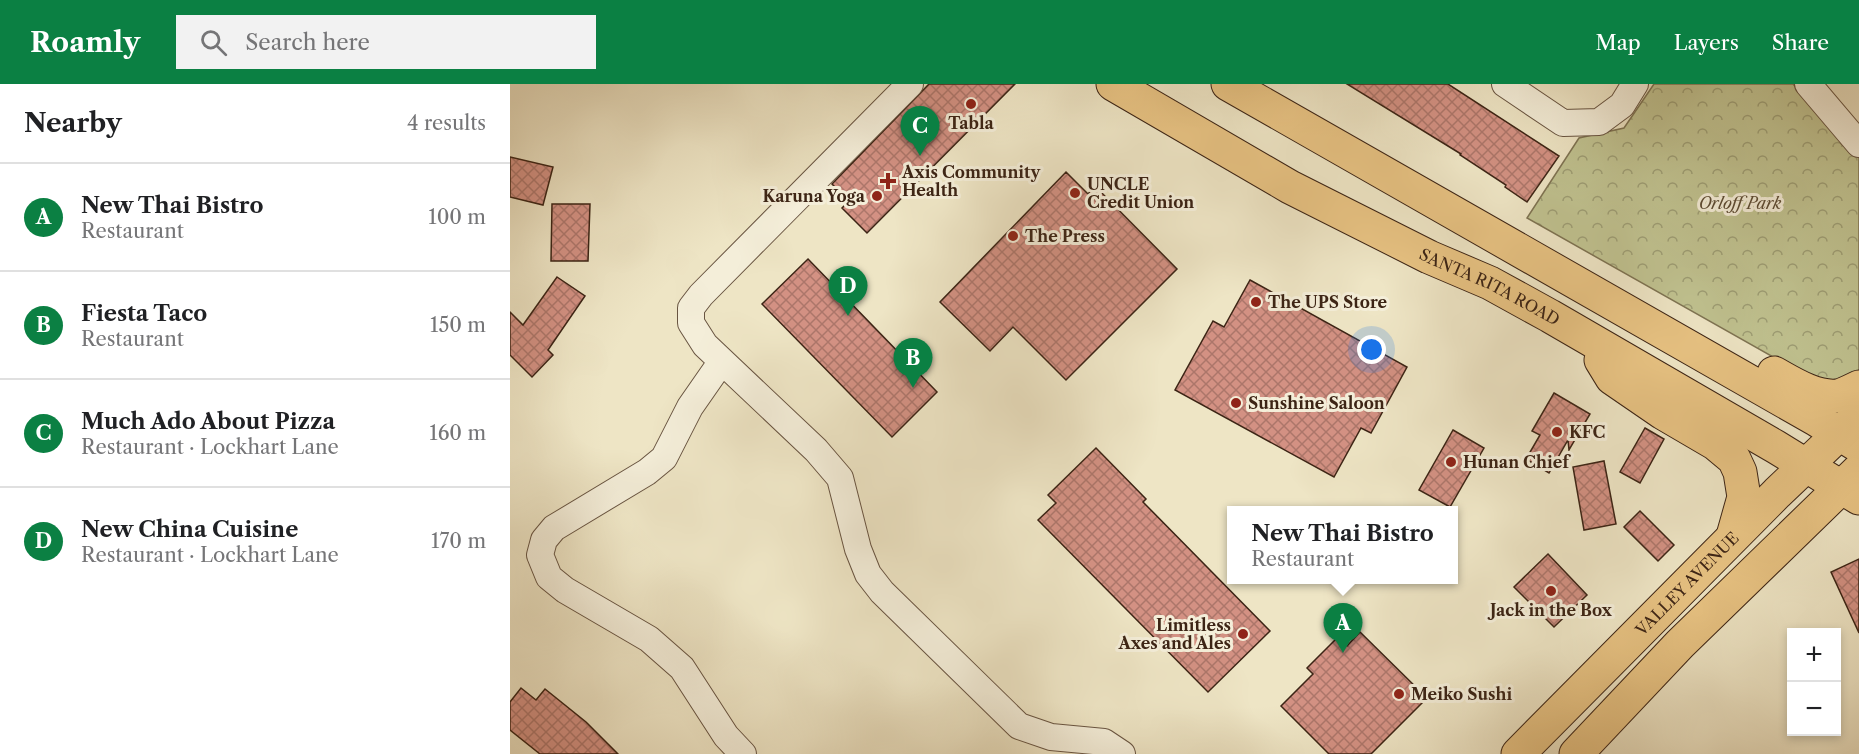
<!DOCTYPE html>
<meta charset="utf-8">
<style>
body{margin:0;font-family:"Libre Caslon Text",serif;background:#f2f2f2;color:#202124}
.controls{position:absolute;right:18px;bottom:18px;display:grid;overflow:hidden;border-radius:0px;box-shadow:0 3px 9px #0003}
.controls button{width:54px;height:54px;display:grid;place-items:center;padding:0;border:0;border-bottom:2px solid #e0e0e0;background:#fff;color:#202124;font:30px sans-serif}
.you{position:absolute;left:862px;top:266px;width:21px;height:21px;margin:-15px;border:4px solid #fff;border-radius:50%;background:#1a73e8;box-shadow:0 0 0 9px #1a73e833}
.badge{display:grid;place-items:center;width:39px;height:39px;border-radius:50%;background:#0b8043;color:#fff;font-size:20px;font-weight:700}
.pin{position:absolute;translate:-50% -50px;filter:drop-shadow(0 2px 3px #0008)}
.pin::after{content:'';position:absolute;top:32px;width:21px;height:18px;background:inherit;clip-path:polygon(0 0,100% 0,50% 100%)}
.popup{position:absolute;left:717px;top:422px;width:231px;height:78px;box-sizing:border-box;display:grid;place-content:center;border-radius:0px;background:#fff;filter:drop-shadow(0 2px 4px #0005);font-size:20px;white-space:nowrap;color:#757577}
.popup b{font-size:22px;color:#202124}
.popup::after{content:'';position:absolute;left:50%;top:100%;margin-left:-12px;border:12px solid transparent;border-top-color:#fff}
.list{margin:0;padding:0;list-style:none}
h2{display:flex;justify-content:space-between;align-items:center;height:78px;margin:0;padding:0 24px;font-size:26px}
h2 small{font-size:20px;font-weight:400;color:#757577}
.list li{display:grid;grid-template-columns:39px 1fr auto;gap:18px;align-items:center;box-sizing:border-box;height:108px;padding:0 24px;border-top:2px solid #e0e0e0}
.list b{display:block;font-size:22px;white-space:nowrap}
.list p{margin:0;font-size:20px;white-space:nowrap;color:#757577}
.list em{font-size:20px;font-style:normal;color:#757577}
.icon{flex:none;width:33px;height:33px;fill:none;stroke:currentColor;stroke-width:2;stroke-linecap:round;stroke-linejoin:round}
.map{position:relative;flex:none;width:1349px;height:670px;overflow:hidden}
header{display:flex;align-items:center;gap:36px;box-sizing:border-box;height:84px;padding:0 30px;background:#0b8043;color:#fff}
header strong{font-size:28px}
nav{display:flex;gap:33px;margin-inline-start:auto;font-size:21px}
.search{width:420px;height:54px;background:#f2f2f2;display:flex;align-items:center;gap:15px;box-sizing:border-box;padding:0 21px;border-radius:0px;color:#757577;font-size:22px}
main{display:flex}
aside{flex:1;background:#fff}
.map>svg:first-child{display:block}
</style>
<header>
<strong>Roamly</strong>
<div class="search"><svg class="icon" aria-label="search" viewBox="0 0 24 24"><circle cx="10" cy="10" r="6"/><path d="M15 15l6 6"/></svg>Search here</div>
<nav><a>Map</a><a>Layers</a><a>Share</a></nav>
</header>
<main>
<aside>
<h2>Nearby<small>4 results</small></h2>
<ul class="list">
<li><span class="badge">A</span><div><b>New Thai Bistro</b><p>Restaurant</p></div><em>100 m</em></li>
<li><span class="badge">B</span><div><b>Fiesta Taco</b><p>Restaurant</p></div><em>150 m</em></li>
<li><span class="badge">C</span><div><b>Much Ado About Pizza</b><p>Restaurant · Lockhart Lane</p></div><em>160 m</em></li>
<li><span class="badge">D</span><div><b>New China Cuisine</b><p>Restaurant · Lockhart Lane</p></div><em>170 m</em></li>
</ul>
</aside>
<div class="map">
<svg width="1349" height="670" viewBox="0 0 1349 670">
<defs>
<pattern id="park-crowns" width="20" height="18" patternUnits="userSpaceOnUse" patternTransform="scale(1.5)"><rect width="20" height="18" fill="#c0c290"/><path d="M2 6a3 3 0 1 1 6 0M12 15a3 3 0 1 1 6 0" fill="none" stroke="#9d9d74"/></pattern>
<pattern id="building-cross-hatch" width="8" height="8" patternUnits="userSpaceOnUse" patternTransform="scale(1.5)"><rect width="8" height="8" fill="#d39183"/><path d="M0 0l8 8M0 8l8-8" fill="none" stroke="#ac766a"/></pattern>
</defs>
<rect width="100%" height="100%" fill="#eee5c5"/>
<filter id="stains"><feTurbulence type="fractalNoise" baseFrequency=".00333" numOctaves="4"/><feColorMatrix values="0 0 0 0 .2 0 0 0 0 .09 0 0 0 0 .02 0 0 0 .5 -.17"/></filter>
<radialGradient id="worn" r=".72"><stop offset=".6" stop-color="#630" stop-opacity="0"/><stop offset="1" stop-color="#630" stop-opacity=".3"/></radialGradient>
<!-- park -->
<path fill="url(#park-crowns)" stroke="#7e7352" stroke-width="1.5" d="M1144,0H1283L1349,70V294L1311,300L1017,134L1069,54L1114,44Z"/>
<!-- building -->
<path fill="url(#building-cross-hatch)" stroke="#3c2415" stroke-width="1.5" d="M419,0H505L357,149L332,124L339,117L322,100Z
M837,0H938L1049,72L1017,118L995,103L996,101L950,71L951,70Z
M0,73L43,83L33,121L0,113Z
M556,88L578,110L585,102L667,185L556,296L503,243L480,267L430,218Z
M42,120H80L78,177H41Z
M298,175L427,308L382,353L252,220Z
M47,193L75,212L38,266L43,271L22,293L0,271V228L13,241Z
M740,196L897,283L861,349L851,344L824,393L665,306L703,237L714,243Z
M1044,309L1080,330L1059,366L1058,356L1039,389L1016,375L1030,351L1022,347Z
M1135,344L1154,355L1130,399L1110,388Z
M943,346L974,364L940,423L909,406Z
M586,364L636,415L633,418L760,547L698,608L528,436L546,419L538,411Z
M1094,377L1106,440L1074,446L1063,383Z
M1130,427L1164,461L1148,477L1114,443Z
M1038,470L1077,511L1044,543L1004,503Z
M1349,475V549L1321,488Z
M850,548L917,614L861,670H819L771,622L803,590L797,584L828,553L837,562Z
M11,604L26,616L35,605L76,638L108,670H30L0,646V618Z"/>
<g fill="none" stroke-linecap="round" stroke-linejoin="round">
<defs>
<path id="minor" d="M400,0L191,211L181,224V239L195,261L306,366L330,394L348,465L358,490L372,508L509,642L541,653L594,658L612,670
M995,0L1053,39L1089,38L1112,21L1125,0
M1298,0L1349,60
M212,277L180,323L154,374L137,388L44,444L34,456L30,471L39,493L55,506L139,555L172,584L216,652L233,670"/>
<g id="major">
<path id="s1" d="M603,0L780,103L919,173L980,199L1040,232L1266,363L1349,414"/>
<path d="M718,0L1307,336L1349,362"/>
<path d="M1091,276L1102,294L1153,329L1206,360L1224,375L1230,388L1234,413L1223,452"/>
<path d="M1264,289C1282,299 1305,314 1327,312C1334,311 1342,306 1349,303"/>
<path id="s2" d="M1008,670L1267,409L1349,331"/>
<path d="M1066,670L1170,560L1349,386"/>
</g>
</defs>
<!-- minor casing -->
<use href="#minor" stroke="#685441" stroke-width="28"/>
<!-- major casing -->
<use href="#major" stroke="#3c2415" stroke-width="35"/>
<!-- minor -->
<use href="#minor" stroke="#f4eed9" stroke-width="26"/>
<!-- major -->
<use href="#major" stroke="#e7c282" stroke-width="33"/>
</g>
<!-- markers -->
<g fill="#8f2418" stroke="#f4eed9" stroke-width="2">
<circle cx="461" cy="20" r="6"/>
<path d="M375 88h6v6h6v6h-6v6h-6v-6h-6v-6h6z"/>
<circle cx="565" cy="109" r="6"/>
<circle cx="367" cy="112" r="6"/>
<circle cx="503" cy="152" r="6"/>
<circle cx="746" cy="218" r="6"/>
<circle cx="726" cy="319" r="6"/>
<circle cx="1047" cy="348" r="6"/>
<circle cx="941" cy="378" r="6"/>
<circle cx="1041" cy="507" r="6"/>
<circle cx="733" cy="550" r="6"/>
<circle cx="889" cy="610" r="6"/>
</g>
<g text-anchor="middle" stroke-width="6" stroke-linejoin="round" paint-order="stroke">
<!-- poi labels -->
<g font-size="16" font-weight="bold" fill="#3c2415" stroke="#f4eed9" text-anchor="start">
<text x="461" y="45" text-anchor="middle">Tabla</text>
<text x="392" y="94">Axis Community<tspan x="392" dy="18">Health</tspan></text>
<text x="577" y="106">UNCLE<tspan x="577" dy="18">Credit Union</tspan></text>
<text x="355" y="118" text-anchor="end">Karuna Yoga</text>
<text x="515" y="158">The Press</text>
<text x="758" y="224">The UPS Store</text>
<text x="738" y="325">Sunshine Saloon</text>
<text x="1059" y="354">KFC</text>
<text x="953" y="384">Hunan Chief</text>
<text x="1041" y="532" text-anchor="middle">Jack in the Box</text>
<text x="721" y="547" text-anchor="end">Limitless<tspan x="721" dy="18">Axes and Ales</tspan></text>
<text x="901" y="616">Meiko Sushi</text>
</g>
<!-- park labels -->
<g font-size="16" font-style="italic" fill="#5d4c34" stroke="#f4eed9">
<text x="1230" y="125">Orloff Park</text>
</g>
<!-- street labels -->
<g font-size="16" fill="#3c2415" stroke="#f4eed9">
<text dy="6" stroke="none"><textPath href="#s1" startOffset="428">SANTA RITA ROAD</textPath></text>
<text dy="6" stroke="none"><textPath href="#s2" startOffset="240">VALLEY AVENUE</textPath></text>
</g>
</g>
<rect width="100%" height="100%" filter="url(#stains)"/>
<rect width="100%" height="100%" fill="url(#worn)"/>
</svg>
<div class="controls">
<button>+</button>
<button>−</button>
</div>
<div class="you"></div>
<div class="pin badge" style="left:833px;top:569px">A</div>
<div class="popup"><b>New Thai Bistro</b>Restaurant</div>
<div class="pin badge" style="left:403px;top:304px">B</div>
<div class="pin badge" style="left:410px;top:72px">C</div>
<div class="pin badge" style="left:338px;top:232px">D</div>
</div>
</main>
